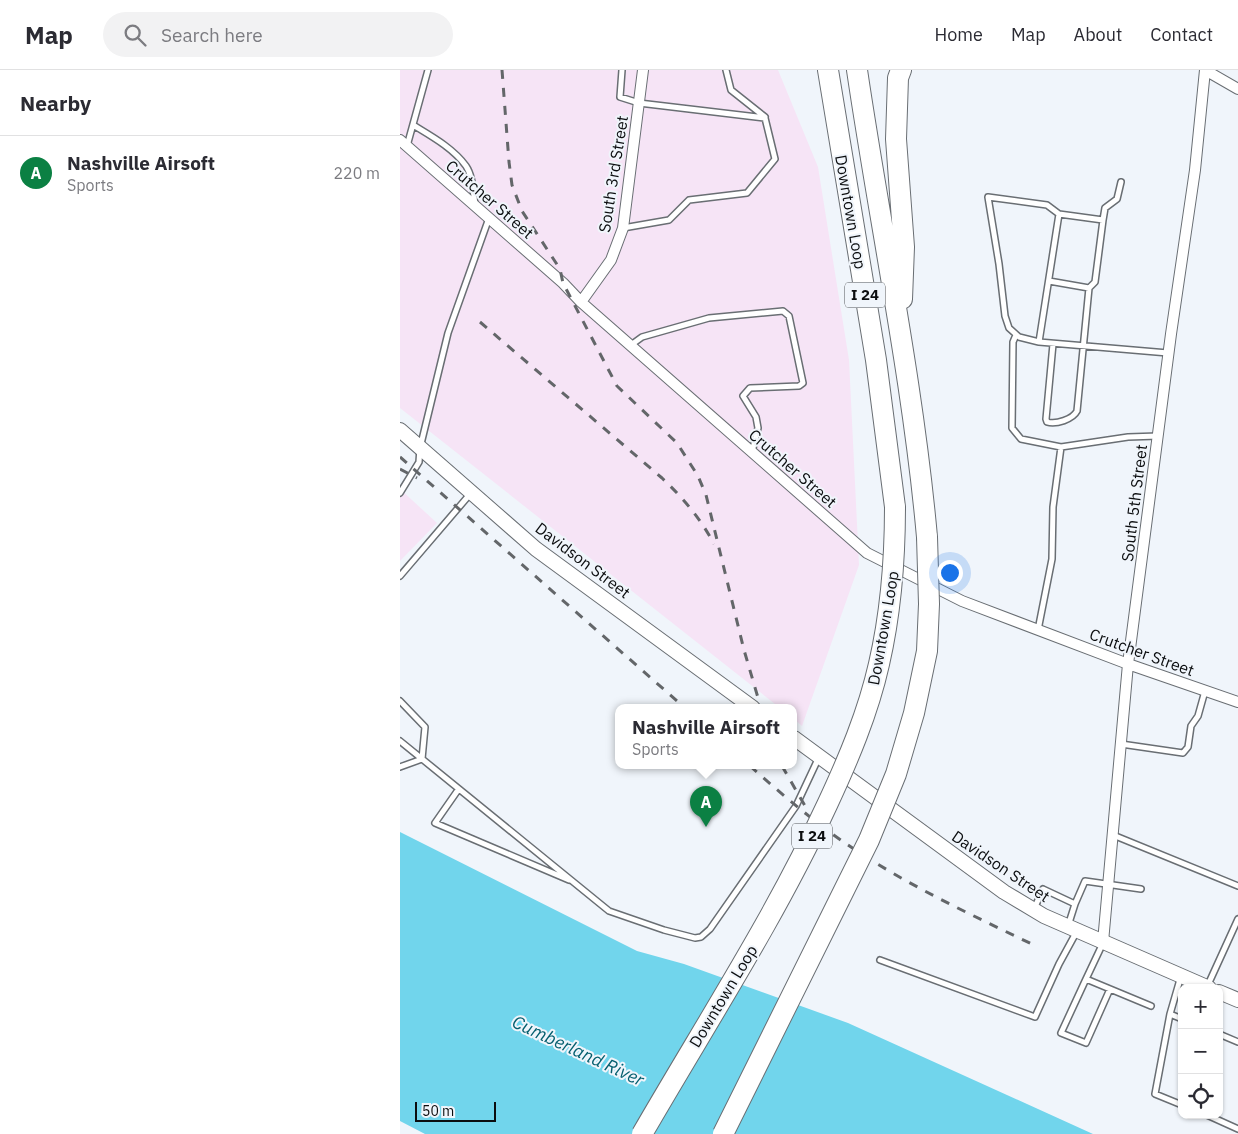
<!DOCTYPE html>
<meta charset="utf-8">
<style>
body{margin:0;font-family:"IBM Plex Sans",sans-serif;background:#f2f2f3;color:#2b2b33}
.controls{position:absolute;right:15px;bottom:15px;display:grid;overflow:hidden;border-radius:10px;box-shadow:0 1px 4px #0004}
.controls button{width:45px;height:45px;display:grid;place-items:center;padding:0;border:0;border-bottom:1px solid #e1e1e2;background:#fff;color:#2b2b33;font:25px sans-serif}
.scale{position:absolute;left:15px;bottom:12px;width:81px;box-sizing:border-box;padding-left:5px;border:2px solid #0b0d0f;border-top:0;font-size:14px;line-height:18px;white-space:nowrap;color:#0b0d0f;-webkit-text-stroke:4px #f0f5fb;paint-order:stroke}
.you{position:absolute;left:549px;top:502px;width:18px;height:18px;margin:-12px;border:4px solid #fff;border-radius:50%;background:#1a73e8;box-shadow:0 0 0 8px #1a73e833}
.badge{display:grid;place-items:center;width:32px;height:32px;border-radius:50%;background:#0b8043;color:#fff;font-size:16px;font-weight:700}
.pin{position:absolute;translate:-50% -41px;filter:drop-shadow(0 1px 2px #0008)}
.pin::after{content:'';position:absolute;top:26px;width:18px;height:15px;background:inherit;clip-path:polygon(0 0,100% 0,50% 100%)}
.popup{position:absolute;left:215px;top:634px;width:182px;height:65px;box-sizing:border-box;display:grid;place-content:center;border-radius:10px;background:#fff;filter:drop-shadow(0 1px 4px #0005);font-size:16px;white-space:nowrap;color:#7c7c81}
.popup b{font-size:19px;color:#2b2b33}
.popup::after{content:'';position:absolute;left:50%;top:100%;margin-left:-10px;border:10px solid transparent;border-top-color:#fff}
.list{margin:0;padding:0;list-style:none}
h2{display:flex;justify-content:space-between;align-items:center;height:65px;margin:0;padding:0 20px;font-size:21px}
h2 small{font-size:16px;font-weight:400;color:#7c7c81}
.list li{display:grid;grid-template-columns:32px 1fr auto;gap:15px;align-items:center;box-sizing:border-box;height:75px;padding:0 20px;border-top:1px solid #e1e1e2}
.list b{display:block;font-size:19px;white-space:nowrap}
.list p{margin:0;font-size:16px;white-space:nowrap;color:#7c7c81}
.list em{font-size:16px;font-style:normal;color:#7c7c81}
.icon{flex:none;width:28px;height:28px;fill:none;stroke:currentColor;stroke-width:2;stroke-linecap:round;stroke-linejoin:round}
.map{position:relative;flex:none;width:838px;height:1064px;overflow:hidden}
header{display:flex;align-items:center;gap:30px;box-sizing:border-box;height:70px;padding:0 25px;background:#fff;border-bottom:1px solid #e1e1e2}
header strong{font-size:24px}
nav{display:flex;gap:28px;margin-inline-start:auto;font-size:18px}
.search{width:350px;height:45px;background:#f2f2f3;display:flex;align-items:center;gap:12px;box-sizing:border-box;padding:0 18px;border-radius:28px;color:#7c7c81;font-size:19px}
main{display:flex}
aside{flex:1;background:#fff}
.map>svg:first-child{display:block}
</style>
<header>
<strong>Map</strong>
<div class="search"><svg class="icon" aria-label="search" viewBox="0 0 24 24"><circle cx="10" cy="10" r="6"/><path d="M15 15l6 6"/></svg>Search here</div>
<nav><a>Home</a><a>Map</a><a>About</a><a>Contact</a></nav>
</header>
<main>
<aside>
<h2>Nearby<small></small></h2>
<ul class="list">
<li><span class="badge">A</span><div><b>Nashville Airsoft</b><p>Sports</p></div><em>220 m</em></li>
</ul>
</aside>
<div class="map">
<svg width="838" height="1064" viewBox="0 0 838 1064">
<rect width="100%" height="100%" fill="#f0f5fb"/>
<!-- industrial -->
<path fill="#f6e4f6" d="M0,0H378L418,97L449,290L459,495L402,656L394,649V638H380L0,338Z
M0,419L37,453L0,491Z"/>
<!-- water -->
<path fill="#71d5ec" d="M0,762L237,881L284,894L448,953L693,1064H25L0,1051Z"/>
<g fill="none" stroke-linecap="round" stroke-linejoin="round">
<defs>
<path id="service" d="M222,0L220,27L239,33L365,48L375,89L347,123L289,130L269,150L223,158
M326,0L331,20L365,47
M13,55C31,66 53,78 66,96C73,106 73,122 75,134
M7,76L28,0
M659,144L647,135L588,127L599,194L605,246L609,258L619,267L639,272L768,283
M703,150L705,138L717,129L721,112
M649,211L689,218
M616,265L613,272L612,358L621,369L661,377
M639,272L659,144L703,150L695,212L689,218L677,341C673,349 656,355 647,352L646,349L653,274
M231,275L242,267L309,248L383,241L389,246L403,313L399,316L350,318L343,326L356,347L358,358L352,382
M0,423L19,392L20,378L48,263L89,148
M0,506L71,423
M638,560L652,489L653,437L661,377L728,367L758,366
M0,631L25,657L22,689
M0,671L209,841L264,860L295,868L301,867L310,859L396,736L419,687
M721,674L783,683L788,677L791,656L798,646L805,621
M0,697L22,689
M58,720L35,753L169,810
M713,765L838,816
M675,834L685,811L741,819
M634,839L643,819L675,834L668,856
M703,873L686,909L751,936
M480,890L635,947L659,894L677,861
M781,906L770,944L782,949
M686,909L661,963L686,973L710,919
M807,917L838,849
M770,944L755,1024L782,1035
M819,964L838,972
M807,1045L838,1059"/>
<path id="minor" d="M805,0L838,19
M0,70L163,213L181,232L467,483L562,531L728,594L838,632
M181,232L211,190L223,158L243,0
M703,872L728,594L771,264L795,100L805,0"/>
<path id="tertiary" d="M0,360L136,479L353,638
M394,668L604,822L644,846L809,918
M819,922L838,930"/>
<path id="motorway" d="M428,0L476,290L495,437
M457,0C480,156 513,311 527,467
M501,0L498,8L496,69L504,177L502,229"/>
</defs>
<!-- service casing -->
<use href="#service" stroke="#696e73" stroke-width="8"/>
<!-- minor casing -->
<use href="#minor" stroke="#696e73" stroke-width="12"/>
<!-- tertiary casing -->
<use href="#tertiary" stroke="#696e73" stroke-width="16"/>
<!-- motorway casing -->
<use href="#motorway" stroke="#696e73" stroke-width="22"/>
<!-- service -->
<use href="#service" stroke="#fff" stroke-width="5"/>
<!-- minor -->
<use href="#minor" stroke="#fff" stroke-width="10"/>
<!-- tertiary -->
<use href="#tertiary" stroke="#fff" stroke-width="14"/>
<!-- motorway -->
<use href="#motorway" stroke="#fff" stroke-width="20"/>
<!-- rail -->
<path stroke="#636669" stroke-width="3" stroke-dasharray="9 9" stroke-linecap="butt" d="M102,0L109,92L112,115L122,141L160,199L163,213L217,316L277,373L298,406L306,425L344,580L361,638
M80,252L262,408C283,428 301,449 314,474
M0,387L285,638
M0,399L17,408
M350,696C385,727 421,758 460,783C517,820 578,848 638,877
M382,696L408,741"/>
<defs>
<path id="motorway-bridge" d="M242,1064C305,955 374,849 427,735C448,690 468,643 479,594C491,542 495,490 495,437
M323,1064L469,770L496,704L514,643L527,581L529,534L527,467"/>
</defs>
<!-- motorway-bridge casing -->
<use href="#motorway-bridge" stroke="#696e73" stroke-width="22" stroke-linecap="butt"/>
<!-- motorway-bridge -->
<use href="#motorway-bridge" stroke="#fff" stroke-width="20"/>
</g>
<g text-anchor="middle" stroke-width="4" stroke-linejoin="round" paint-order="stroke">
<!-- shield labels -->
<g fill="#f0f5fb" stroke="#505356" stroke-width="1">
<rect x="445" y="212.5" width="40" height="25" rx="4"/>
<rect x="392" y="753.5" width="40" height="25" rx="4"/>
</g>
<g font-size="15" font-weight="bold" fill="#0b0d0f">
<text x="465" y="230">I 24</text>
<text x="412" y="771">I 24</text>
</g>
<!-- street labels -->
<g font-size="16" fill="#0b0d0f" stroke="#f0f5fb">
<text transform="translate(213 104) rotate(-81)" y="6">South 3rd Street</text>
<text transform="translate(90 129) rotate(41)" y="6">Crutcher Street</text>
<text transform="translate(451 142) rotate(80)" y="6">Downtown Loop</text>
<text transform="translate(393 398) rotate(41)" y="6">Crutcher Street</text>
<text transform="translate(734 433) rotate(-83)" y="6">South 5th Street</text>
<text transform="translate(183 490) rotate(37)" y="6">Davidson Street</text>
<text transform="translate(483 558) rotate(-80)" y="6">Downtown Loop</text>
<text transform="translate(742 582) rotate(20)" y="6">Crutcher Street</text>
<text transform="translate(601 796) rotate(34)" y="6">Davidson Street</text>
<text transform="translate(323 926) rotate(-59)" y="6">Downtown Loop</text>
</g>
<!-- water labels -->
<g font-size="18" font-style="italic" fill="#055f6f" stroke="#f0f5fb">
<text transform="translate(178 981) rotate(25)" y="6">Cumberland River</text>
</g>
</g>
</svg>
<div class="controls">
<button>+</button>
<button>−</button>
<button><svg class="icon" aria-label="locate" viewBox="0 0 24 24"><circle cx="12" cy="12" r="6"/><path d="M12 2v4M12 18v4M2 12h4M18 12h4"/></svg></button>
</div>
<div class="scale">50 m</div>
<div class="you"></div>
<div class="pin badge" style="left:306px;top:757px">A</div>
<div class="popup"><b>Nashville Airsoft</b>Sports</div>
</div>
</main>
